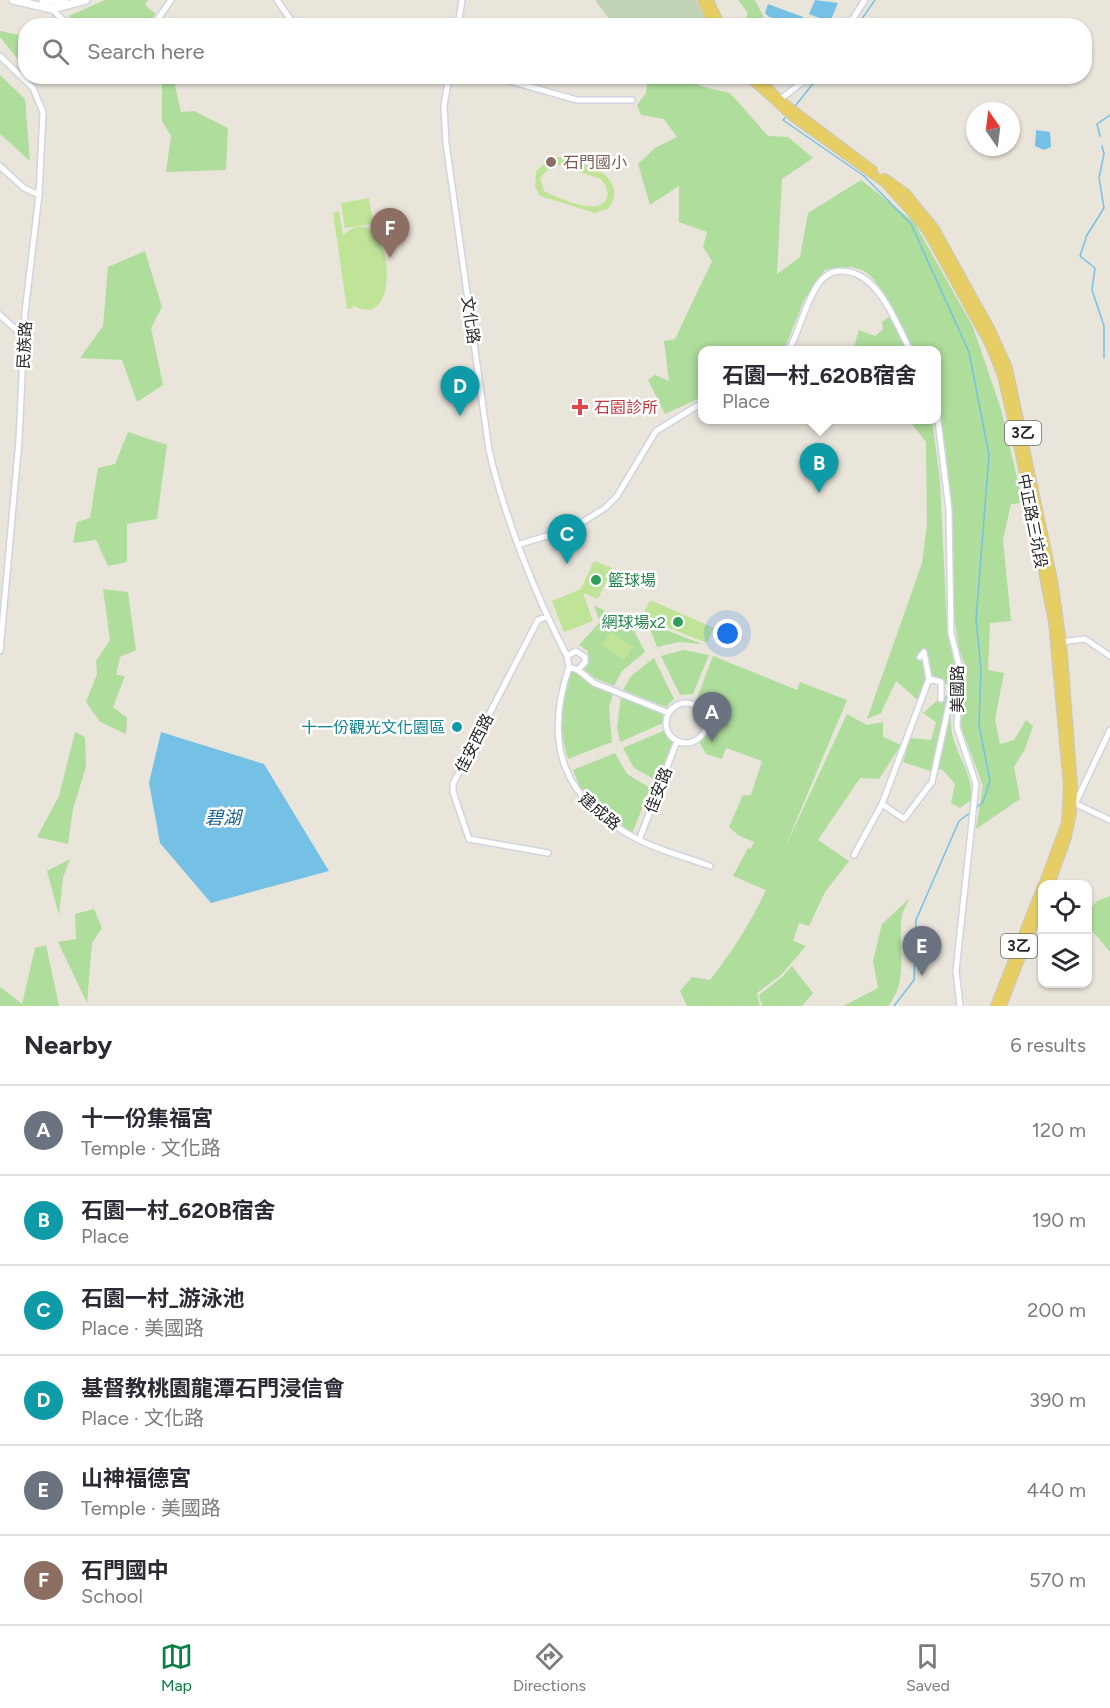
<!DOCTYPE html>
<meta charset="utf-8">
<style>
body{margin:0;font-family:Figtree,"Noto Sans TC",sans-serif;background:#f2f2f3;color:#2b2b33}
.controls{position:absolute;right:18px;bottom:18px;display:grid;overflow:hidden;border-radius:12px;box-shadow:0 2px 4px #0004}
.controls button{width:54px;height:54px;display:grid;place-items:center;padding:0;border:0;border-bottom:2px solid #e1e1e2;background:#fff;color:#2b2b33;font:30px sans-serif}
.compass{position:absolute;left:966px;top:102px;width:54px;height:54px;border-radius:50%;background:#fff;box-shadow:0 2px 4px #0004;rotate:346deg}
.you{position:absolute;left:728px;top:634px;width:21px;height:21px;margin:-15px;border:4px solid #fff;border-radius:50%;background:#1a73e8;box-shadow:0 0 0 9px #1a73e833}
.badge{display:grid;place-items:center;width:39px;height:39px;border-radius:50%;background:#0b8043;color:#fff;font-size:20px;font-weight:700}
.pin{position:absolute;translate:-50% -50px;filter:drop-shadow(0 2px 3px #0008)}
.pin::after{content:'';position:absolute;top:32px;width:21px;height:18px;background:inherit;clip-path:polygon(0 0,100% 0,50% 100%)}
.popup{position:absolute;left:698px;top:346px;width:243px;height:78px;box-sizing:border-box;display:grid;place-content:center;border-radius:12px;background:#fff;filter:drop-shadow(0 2px 4px #0005);font-size:20px;white-space:nowrap;color:#7c7c81}
.popup b{font-size:22px;color:#2b2b33}
.popup::after{content:'';position:absolute;left:50%;top:100%;margin-left:-12px;border:12px solid transparent;border-top-color:#fff}
.list{margin:0;padding:0;list-style:none}
h2{display:flex;justify-content:space-between;align-items:center;height:78px;margin:0;padding:0 24px;font-size:26px}
h2 small{font-size:20px;font-weight:400;color:#7c7c81}
.list li{display:grid;grid-template-columns:39px 1fr auto;gap:18px;align-items:center;box-sizing:border-box;height:90px;padding:0 24px;border-top:2px solid #e1e1e2}
.list b{display:block;font-size:22px;white-space:nowrap}
.list p{margin:0;font-size:20px;white-space:nowrap;color:#7c7c81}
.list em{font-size:20px;font-style:normal;color:#7c7c81}
.icon{flex:none;width:33px;height:33px;fill:none;stroke:currentColor;stroke-width:2;stroke-linecap:round;stroke-linejoin:round}
.map{position:relative;flex:none;width:1110px;height:1006px;overflow:hidden}
.search{position:absolute;background:#fff;box-shadow:0 2px 4px #0004;left:18px;right:18px;top:18px;height:66px;display:flex;align-items:center;gap:15px;box-sizing:border-box;padding:0 21px;border-radius:24px;color:#7c7c81;font-size:22px}
.sheet{height:618px;background:#fff}
nav{display:flex;justify-content:space-around;align-items:center;box-sizing:border-box;height:84px;border-top:2px solid #e1e1e2;background:#fff;font-size:16px;color:#7c7c81}
nav a{display:grid;justify-items:center;gap:3px}
nav .on{color:#0b8043}
.map>svg:first-child{display:block}
</style>
<div class="map">
<svg width="1110" height="1006" viewBox="0 0 1110 1006">
<rect width="100%" height="100%" fill="#eae5db"/>
<!-- green -->
<path fill="#aedd9c" d="M105,0H148L145,5L156,14L146,26L79,25L69,16Z
M738,0H755L765,20L798,25H743L748,13Z
M0,31L19,35L25,41V68L0,37Z
M0,75L25,99L30,161L0,134Z
M162,77H173L181,112L194,111L228,128L226,170L166,172L171,136L162,121Z
M648,77H691L700,86L730,93L768,136L788,137L813,158L782,179L777,274L800,257L808,213L861,180L914,222L973,327L1001,409L1023,503L1011,504L1003,540L1011,621L990,623L988,670L1004,673L995,719L1000,744L1014,740L1026,720L1033,726L1025,749L1014,767L1020,799L976,829L983,786L961,727L967,670L959,650L953,608L946,450L936,412V350H914C903,331 882,279 862,270C851,265 836,267 825,270L804,300L784,350H702V397L665,414L648,380L655,375L669,381L664,341L675,339L712,261L703,247L707,232L679,222V186L650,205L638,164L655,148L677,137L664,119L641,115L637,105L646,93Z
M145,251L162,307L151,328L163,385L137,402L122,360L80,358L103,326L108,267Z
M889,317L907,350H853L859,330L875,336L883,329L882,322Z
M909,420H932L940,480L947,628L955,668L954,687L932,679L920,702L896,681L881,713L867,719L922,563L927,525L926,442Z
M128,432L167,445L157,519L127,524V562L108,566L96,540L73,543L77,522L90,518L98,468L115,464Z
M103,589L128,592L136,650L120,657L116,675L125,676L113,707L127,718L126,734L100,722L86,702L97,674L96,661L110,640Z
M594,605L631,625L645,652L622,671L614,686L595,678L583,669L588,665V651L579,645L600,622Z
M648,623L702,644L679,642L657,647Z
M683,650L709,655L693,694L680,695L661,656Z
M713,656L797,690L800,682L847,700L783,852L847,714L867,725L883,722V737L901,745L879,779L860,778L818,840L849,861L825,892L809,926L799,923L793,941L806,946L781,975L757,993L760,1006H687L680,991L692,977L710,980C732,952 751,922 766,890L733,876L748,848L751,849L754,842L738,835L729,827L743,795H751L762,761L726,748L722,759L706,754L696,736L706,723V713L696,701Z
M654,658L674,699L666,707L623,690L631,676Z
M571,669L580,671C585,685 600,688 613,693L609,708L612,742L568,759C558,726 560,701 571,669Z
M953,695C952,705 950,715 951,724C952,752 974,771 971,800L960,808L951,803L955,784L942,769L930,771L903,762L910,738L931,740L936,722L923,713L940,698Z
M621,696L663,713V723L620,742L617,728Z
M665,730L674,739L657,781L634,768L623,748Z
M75,732L85,737L86,767L73,809L68,844L37,837L59,796Z
M615,753L627,774L650,788L632,834L580,787L573,770Z
M70,859L63,878L59,915L47,871Z
M1110,896V952L1088,926V911L1097,901Z
M910,898C907,903 904,909 902,915C897,945 910,980 888,1006H843L878,988L873,961L882,924Z
M94,909L102,928L92,943L87,1003L58,942L76,939L75,914Z
M46,945L59,1006H0V987L22,1004L35,948Z
M792,966L813,993L802,1006H762L759,995L782,977Z"/>
<!-- cemetery -->
<path fill="#c1d3b4" d="M595,0H696L707,24L618,25L610,20Z"/>
<!-- pitch -->
<path fill="#bfe498" fill-rule="evenodd" d="M560,157C586,163 631,177 608,209L595,213L540,196L535,187L536,171L550,159ZM552,165H558L601,179C605,184 609,191 607,197C601,218 556,197 544,191L540,178Z
M369,198L373,224L345,228L341,203Z
M339,211L343,235C392,190 406,338 353,305V308L347,309L333,213Z
M594,561L612,568L598,599L583,593L593,621L564,632L552,601L581,589Z
M650,600L714,628L707,643L642,617Z
M610,632L633,647L624,660L602,645Z"/>
<!-- water -->
<path fill="#75c1e5" d="M815,0L838,3L830,22L809,14Z
M768,4L803,17L799,23L769,17L765,13Z
M1036,130L1050,132L1051,147L1044,150L1035,146Z
M161,732L264,764L329,871L211,903L160,843L149,783Z"/>
<g fill="none" stroke-linecap="round" stroke-linejoin="round">
<!-- stream -->
<path stroke="#75c1e5" stroke-width="1.5" d="M857,26L875,0
M796,105L819,76
M785,118L783,120L864,176L911,224L969,352L989,455L976,620L981,668L979,725L990,781L983,802L977,807
M1100,136L1097,124L1110,115
M1102,146L1104,154L1099,178L1104,208L1087,235L1080,256L1095,268L1092,290L1104,326V358
M894,1006L914,980L916,920L959,821L971,812"/>
<defs>
<path id="minor" d="M277,0L295,26
M52,9L69,26
M153,26L171,0
M458,26L462,0
M848,26L865,0
M0,56L33,88L43,112L39,195L25,312L19,440L0,651
M449,76L444,106L446,143L489,450C504,516 536,597 567,656
M492,76L577,100H632
M777,102L810,76
M0,166L24,188L39,195
M0,315L24,337
M789,350C800,329 805,303 819,283C824,276 833,270 842,271C879,272 895,322 910,350
M936,404L949,510L951,633L960,669L957,727L976,784L956,971L960,1006
M520,544L573,528L605,508L617,496L656,431L702,403
M546,617L538,620L453,784V792L469,839L548,853
M1060,642L1085,639L1110,656
M920,657L924,652L929,679
M569,667C543,745 563,800 637,839C660,851 686,857 710,866
M578,670L585,662V657L576,651L567,656L569,667L578,670L594,683L669,713
M666 723a20 20 0 1 1 40 0a20 20 0 1 1-40 0Z
M1074,803L1110,820
M882,804L929,679L941,682V699
M1075,804L1110,730
M639,840L677,741
M854,855L882,804L904,819L932,782L952,691L959,687"/>
<path id="secondary" d="M13,0L52,9L86,0
M43,0L58,2L65,0"/>
<path id="primary" d="M702,0L713,26
M709,0L721,26
M748,76L794,118L885,183L913,214L927,231L990,345L1002,376L1020,454L1053,622L1068,786L1066,823L1043,885
M756,76L780,100L873,170
M885,178L906,193L935,229L991,330L1008,368L1053,580L1062,642L1068,720L1073,786L1072,812L1067,837L1050,885
M995,1006L1042,886
M1002,1006L1042,903"/>
</defs>
<!-- minor casing -->
<use href="#minor" stroke="#d1d3e1" stroke-width="8"/>
<!-- secondary casing -->
<use href="#secondary" stroke="#d1d3e1" stroke-width="10"/>
<!-- primary casing -->
<use href="#primary" stroke="#c7c7c7" stroke-width="10"/>
<!-- minor -->
<use href="#minor" stroke="#fff" stroke-width="5"/>
<!-- secondary -->
<use href="#secondary" stroke="#fff" stroke-width="7"/>
<!-- primary -->
<use href="#primary" stroke="#e6ce65" stroke-width="8"/>
</g>
<!-- markers -->
<circle fill="#8d6e63" stroke="#fff" stroke-width="2" cx="551" cy="162" r="6"/>
<path fill="#e0444e" stroke="#fff" stroke-width="2" d="M577 398h6v6h6v6h-6v6h-6v-6h-6v-6h6z"/>
<g fill="#2e9e5b" stroke="#fff" stroke-width="2">
<circle cx="596" cy="580" r="6"/>
<circle cx="678" cy="622" r="6"/>
</g>
<circle fill="#0f9aa8" stroke="#fff" stroke-width="2" cx="457" cy="727" r="6"/>
<g text-anchor="middle" stroke-width="5" stroke-linejoin="round" paint-order="stroke">
<!-- shield labels -->
<g fill="#fff" stroke="#696969" stroke-width="1.5">
<rect x="1005" y="421" width="36" height="24" rx="4.5"/>
<rect x="1001" y="934" width="36" height="24" rx="4.5"/>
</g>
<g font-size="15" font-weight="bold" fill="#292929">
<text x="1023" y="438">3乙</text>
<text x="1019" y="951">3乙</text>
</g>
<!-- education labels -->
<g font-size="16" fill="#785e54" stroke="#fff" text-anchor="start">
<text x="563" y="168">石門國小</text>
</g>
<!-- street labels -->
<g font-size="16" fill="#292929" stroke="#fff">
<text transform="translate(471 320) rotate(82)" y="6">文化路</text>
<text transform="translate(24 345) rotate(-87)" y="6">民族路</text>
<text transform="translate(1033 521) rotate(79)" y="6">中正路三坑段</text>
<text transform="translate(957 689) rotate(-90)" y="6">美國路</text>
<text transform="translate(474 743) rotate(-63)" y="6">佳安西路</text>
<text transform="translate(658 790) rotate(-69)" y="6">佳安路</text>
<text transform="translate(600 811) rotate(40)" y="6">建成路</text>
</g>
<!-- health labels -->
<g font-size="16" fill="#be3a42" stroke="#fff" text-anchor="start">
<text x="594" y="413">石園診所</text>
</g>
<!-- leisure labels -->
<g font-size="16" fill="#27864d" stroke="#fff" text-anchor="start">
<text x="608" y="586">籃球場</text>
<text x="666" y="628" text-anchor="end">網球場x2</text>
</g>
<!-- culture labels -->
<g font-size="16" fill="#0d838f" stroke="#fff" text-anchor="end">
<text x="445" y="733">十一份觀光文化園區</text>
</g>
<!-- water labels -->
<g font-size="18" font-style="italic" fill="#175f8f" stroke="#fff">
<text x="223" y="824">碧湖</text>
</g>
</g>
</svg>
<div class="controls">
<button><svg class="icon" aria-label="locate" viewBox="0 0 24 24"><circle cx="12" cy="12" r="6"/><path d="M12 2v4M12 18v4M2 12h4M18 12h4"/></svg></button>
<button><svg class="icon" aria-label="layers" viewBox="0 0 24 24"><path d="M12 4l9 5-9 5-9-5zM3 14l9 5 9-5"/></svg></button>
</div>
<svg class="compass" viewBox="-18 -18 36 36"><path d="M0-13l5 13h-10z" fill="#e53935"/><path d="M0 13l5-13h-10z" fill="#7c7c81"/></svg>
<div class="you"></div>
<div class="pin badge" style="left:712px;top:742px;background:#6b7280">A</div>
<div class="pin badge" style="left:819px;top:493px;background:#0f9aa8">B</div>
<div class="popup"><b>石園一村_620B宿舍</b>Place</div>
<div class="pin badge" style="left:567px;top:564px;background:#0f9aa8">C</div>
<div class="pin badge" style="left:460px;top:416px;background:#0f9aa8">D</div>
<div class="pin badge" style="left:922px;top:976px;background:#6b7280">E</div>
<div class="pin badge" style="left:390px;top:258px;background:#8d6e63">F</div>
<div class="search"><svg class="icon" aria-label="search" viewBox="0 0 24 24"><circle cx="10" cy="10" r="6"/><path d="M15 15l6 6"/></svg>Search here</div>
</div>
<section class="sheet">
<h2>Nearby<small>6 results</small></h2>
<ul class="list">
<li><span class="badge" style="background:#6b7280">A</span><div><b>十一份集福宮</b><p>Temple · 文化路</p></div><em>120 m</em></li>
<li><span class="badge" style="background:#0f9aa8">B</span><div><b>石園一村_620B宿舍</b><p>Place</p></div><em>190 m</em></li>
<li><span class="badge" style="background:#0f9aa8">C</span><div><b>石園一村_游泳池</b><p>Place · 美國路</p></div><em>200 m</em></li>
<li><span class="badge" style="background:#0f9aa8">D</span><div><b>基督教桃園龍潭石門浸信會</b><p>Place · 文化路</p></div><em>390 m</em></li>
<li><span class="badge" style="background:#6b7280">E</span><div><b>山神福德宮</b><p>Temple · 美國路</p></div><em>440 m</em></li>
<li><span class="badge" style="background:#8d6e63">F</span><div><b>石門國中</b><p>School</p></div><em>570 m</em></li>
</ul>
</section>
<nav>
<a class="on"><svg class="icon" aria-label="map" viewBox="0 0 24 24"><path d="M3 6l6-2 6 2 6-2v14l-6 2-6-2-6 2zM9 4v14M15 6v14"/></svg>Map</a>
<a><svg class="icon" aria-label="directions" viewBox="0 0 24 24"><path d="M12 3l9 9-9 9-9-9zM9 14v-3h6M13 9l2 2-2 2"/></svg>Directions</a>
<a><svg class="icon" aria-label="saved" viewBox="0 0 24 24"><path d="M7 4h10v16l-5-4-5 4z"/></svg>Saved</a>
</nav>
